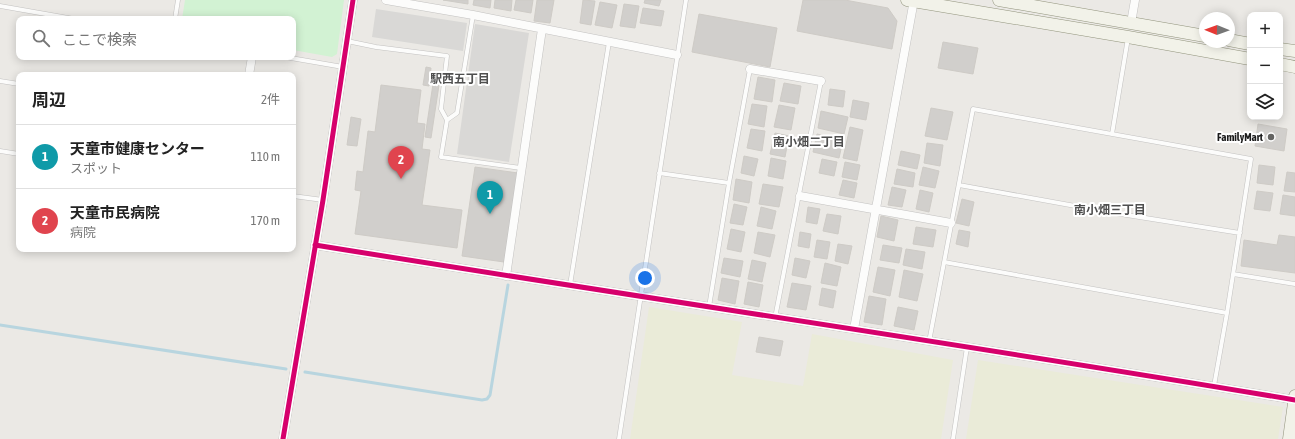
<!DOCTYPE html>
<html lang="ja">
<meta charset="utf-8">
<style>
body{margin:0;font-family:"Asap Condensed","Noto Sans JP",sans-serif;background:#f6f6f6;color:#222}
.controls{position:absolute;right:12px;top:12px;display:grid;overflow:hidden;border-radius:8px;box-shadow:0 2px 10px #0003}
.controls button{width:36px;height:36px;display:grid;place-items:center;padding:0;border:0;border-bottom:1px solid #e0e0e0;background:#fff;color:#222;font:20px sans-serif}
.compass{position:absolute;left:1199px;top:12px;width:36px;height:36px;border-radius:50%;background:#fff;box-shadow:0 2px 10px #0003;rotate:271deg}
.you{position:absolute;left:645px;top:278px;width:14px;height:14px;margin:-10px;border:3px solid #fff;border-radius:50%;background:#1a73e8;box-shadow:0 0 0 6px #1a73e833}
.badge{display:grid;place-items:center;width:26px;height:26px;border-radius:50%;background:#646462;color:#fff;font-size:13px;font-weight:700}
.pin{position:absolute;translate:-50% -33px;filter:drop-shadow(0 1px 2px #0008)}
.pin::after{content:'';position:absolute;top:21px;width:14px;height:12px;background:inherit;clip-path:polygon(0 0,100% 0,50% 100%)}
.list{margin:0;padding:0;list-style:none}
h2{display:flex;justify-content:space-between;align-items:center;height:52px;margin:0;padding:0 16px;font-size:17px}
h2 small{font-size:13px;font-weight:400;color:#767676}
.list li{display:grid;grid-template-columns:26px 1fr auto;gap:12px;align-items:center;box-sizing:border-box;height:64px;padding:0 16px;border-top:1px solid #e0e0e0}
.list b{display:block;font-size:15px;white-space:nowrap}
.list p{margin:0;font-size:13px;white-space:nowrap;color:#767676}
.list em{font-size:13px;font-style:normal;color:#767676}
.icon{flex:none;width:22px;height:22px;fill:none;stroke:currentColor;stroke-width:2;stroke-linecap:round;stroke-linejoin:round}
.map{position:relative;flex:none;width:1295px;height:439px;overflow:hidden}
.search{position:absolute;background:#fff;box-shadow:0 2px 10px #0003;left:16px;top:16px;width:280px;height:44px;display:flex;align-items:center;gap:10px;box-sizing:border-box;padding:0 14px;border-radius:8px;color:#767676;font-size:15px}
.panel{position:absolute;background:#fff;box-shadow:0 2px 10px #0003;left:16px;top:72px;width:280px;height:180px;border-radius:8px}
.map>svg:first-child{display:block}
</style>
<div class="map">
<svg width="1295" height="439" viewBox="0 0 1295 439">
<rect width="100%" height="100%" fill="#ebe9e5"/>
<!-- religious -->
<path fill="#d9d8d6" d="M376,9L467,23L463,51L372,37Z
M475,24L529,33L509,162L457,154Z"/>
<!-- farmland -->
<path fill="#eaebd8" d="M649,307L742,322L732,375L803,386L812,334L953,360L941,439H630Z
M978,360L1283,407L1278,439H966Z"/>
<!-- park -->
<path fill="#d2f2d3" d="M185,0H344L337,54L332,57L293,50V19H182Z"/>
<g fill="none" stroke-linecap="round" stroke-linejoin="round">
<!-- stream -->
<path stroke="#b8d5df" stroke-width="3" d="M0,325L286,369
M305,372L482,400L487,399L490,395L508,285"/>
</g>
<!-- building -->
<path fill="#d1cfcc" stroke="#cecbc6" d="M443,0H468V4Z
M474,0H491L490,8L473,5Z
M495,0H512L511,11L494,8Z
M516,0H533L531,13L514,10Z
M537,0H554L550,23L534,21Z
M583,0L595,1L591,25L580,23Z
M645,0H661L659,6L644,3Z
M803,0H845L888,8L897,21L892,49L797,31Z
M600,2L617,5L612,28L595,25Z
M624,4L639,6L635,28L620,26Z
M643,8L664,11L661,26L640,23Z
M699,14L777,28L770,67L692,52Z
M943,42L978,48L973,74L938,68Z
M426,67L431,68L429,86L423,85Z
M758,77L775,80L772,102L754,99Z
M784,83L801,86L798,104L780,101Z
M433,84L439,85L431,138L425,137Z
M381,85L421,90L417,123L425,124L422,149L430,150L422,205L462,210L457,248L355,234L361,191L355,190L357,171L363,172L368,131L375,132Z
M830,89L845,91L843,107L828,105Z
M853,100L869,103L866,120L850,117Z
M752,104L767,106L764,127L748,124Z
M779,105L795,108L791,130L774,127Z
M931,108L953,112L947,140L925,136Z
M821,111L848,117L844,134L818,128Z
M351,117L361,119L357,146L347,145Z
M1258,124L1287,129L1284,151L1255,146Z
M850,127L863,130L857,161L843,158Z
M751,129L765,131L762,151L747,148Z
M775,133L789,136L785,157L770,154Z
M817,134L843,140L839,158L813,152Z
M927,143L943,145L940,166L924,163Z
M901,151L920,155L917,169L898,165Z
M744,156L758,159L754,176L741,173Z
M771,158L786,161L783,179L768,176Z
M822,159L837,162L834,176L819,173Z
M845,162L860,165L857,180L842,177Z
M1259,165L1275,167L1273,185L1257,183Z
M475,167L518,173L504,262L462,256Z
M923,167L939,171L935,188L919,185Z
M897,169L915,173L913,187L894,184Z
M1287,172L1295,173V192L1284,191Z
M736,179L752,182L749,203L733,200Z
M843,180L857,183L854,198L839,195Z
M763,184L783,187L779,207L759,204Z
M892,187L906,190L902,207L888,205Z
M920,190L933,193L929,212L916,209Z
M1257,191L1273,193L1270,211L1254,209Z
M1283,195L1295,197V216L1280,214Z
M962,199L974,202L969,226L956,223Z
M734,204L747,207L743,225L730,223Z
M761,207L776,211L772,229L757,226Z
M808,207L820,209L817,224L806,222Z
M827,214L841,216L838,234L823,231Z
M881,216L898,220L894,241L877,237Z
M916,227L936,230L933,247L913,244Z
M731,229L745,232L741,252L727,249Z
M959,230L970,232L968,247L956,244Z
M758,232L775,235L770,257L754,253Z
M800,232L811,234L809,248L798,246Z
M1279,235L1295,237V273L1241,266L1244,240L1277,245Z
M817,240L830,242L827,259L814,257Z
M838,244L852,246L848,264L835,261Z
M883,245L902,248L899,263L880,260Z
M906,249L925,252L922,269L903,265Z
M724,258L743,261L740,277L721,273Z
M795,258L810,261L806,278L792,275Z
M752,260L766,263L762,282L748,279Z
M825,263L841,267L837,286L821,283Z
M878,267L895,270L890,296L873,292Z
M904,270L923,274L917,301L899,297Z
M722,278L739,281L735,304L718,300Z
M748,282L763,285L759,307L744,304Z
M792,283L811,286L806,310L787,307Z
M822,288L836,291L833,308L819,305Z
M869,296L886,299L882,325L864,322Z
M898,307L918,311L914,330L894,326Z
M759,337L783,341L780,356L756,352Z"/>
<g fill="none" stroke-linecap="round" stroke-linejoin="round">
<defs>
<path id="lane" d="M0,6L74,19
M175,19L178,0
M347,41L376,47L447,56L441,109L447,120L441,157L521,168
M285,57L343,67
M0,81L19,84
M447,120L457,113L473,15
M1112,134L1128,38
M0,151L19,154
M659,173L729,183
M959,185L1114,213L1240,233
M293,196L323,200
M944,262L1227,313
M1233,274L1295,284
M570,285L609,42
M709,307L729,183L750,69
M775,318L821,81
M929,342L973,109L1251,159L1227,313L1214,386
M619,439L686,0
M953,439L967,347"/>
<path id="street" d="M386,0L473,15L677,55
M1131,23L1135,0
M750,69L821,81
M249,75L252,57
M800,196L951,223
M315,245C642,298 969,345 1295,400
M506,276L542,29
M854,329L914,0
M283,439L323,200L353,0"/>
<path id="secondary" d="M907,0L1128,37L1250,59
M999,0L1205,36
M1229,40L1250,44
M1280,49L1295,51
M1280,64L1295,67
M1289,439L1295,396"/>
</defs>
<!-- lane casing -->
<use href="#lane" stroke="#c3c2c1" stroke-width="5"/>
<!-- street casing -->
<use href="#street" stroke="#c3c2c1" stroke-width="9"/>
<!-- secondary casing -->
<use href="#secondary" stroke="#92947d" stroke-width="13"/>
<!-- lane -->
<use href="#lane" stroke="#fcfcfb" stroke-width="4"/>
<!-- street -->
<use href="#street" stroke="#fcfcfb" stroke-width="8"/>
<!-- secondary -->
<use href="#secondary" stroke="#f2f2e9" stroke-width="12"/>
<defs>
<path id="cycleway" d="M315,245C642,298 969,345 1295,400
M283,439L323,200L353,0"/>
</defs>
<!-- cycleway casing -->
<use href="#cycleway" stroke="#fff" stroke-width="8"/>
<!-- cycleway -->
<use href="#cycleway" stroke="#d6006c" stroke-width="5"/>
</g>
<!-- markers -->
<circle fill="#646462" stroke="#fff" stroke-width="1.5" cx="1271" cy="137" r="4"/>
<g text-anchor="middle" stroke-width="4" stroke-linejoin="round" paint-order="stroke">
<!-- poi labels -->
<g font-size="11" font-weight="bold" fill="#1c1c1c" stroke="#fff" text-anchor="end">
<text x="1263" y="141">FamilyMart</text>
</g>
<!-- neighbourhood labels -->
<g font-size="12" font-weight="bold" fill="#4f4f4f" stroke="#fff">
<text x="460" y="83">駅西五丁目</text>
<text x="809" y="146">南小畑二丁目</text>
<text x="1110" y="214">南小畑三丁目</text>
</g>
</g>
</svg>
<div class="controls">
<button>+</button>
<button>−</button>
<button><svg class="icon" aria-label="layers" viewBox="0 0 24 24"><path d="M12 4l9 5-9 5-9-5zM3 14l9 5 9-5"/></svg></button>
</div>
<svg class="compass" viewBox="-18 -18 36 36"><path d="M0-13l5 13h-10z" fill="#e53935"/><path d="M0 13l5-13h-10z" fill="#767676"/></svg>
<div class="you"></div>
<div class="pin badge" style="left:490px;top:214px;background:#0f9aa8">1</div>
<div class="pin badge" style="left:401px;top:179px;background:#e0444e">2</div>
<div class="search"><svg class="icon" aria-label="search" viewBox="0 0 24 24"><circle cx="10" cy="10" r="6"/><path d="M15 15l6 6"/></svg>ここで検索</div>
<section class="panel">
<h2>周辺<small>2件</small></h2>
<ul class="list">
<li><span class="badge" style="background:#0f9aa8">1</span><div><b>天童市健康センター</b><p>スポット</p></div><em>110 m</em></li>
<li><span class="badge" style="background:#e0444e">2</span><div><b>天童市民病院</b><p>病院</p></div><em>170 m</em></li>
</ul>
</section>
</div>
